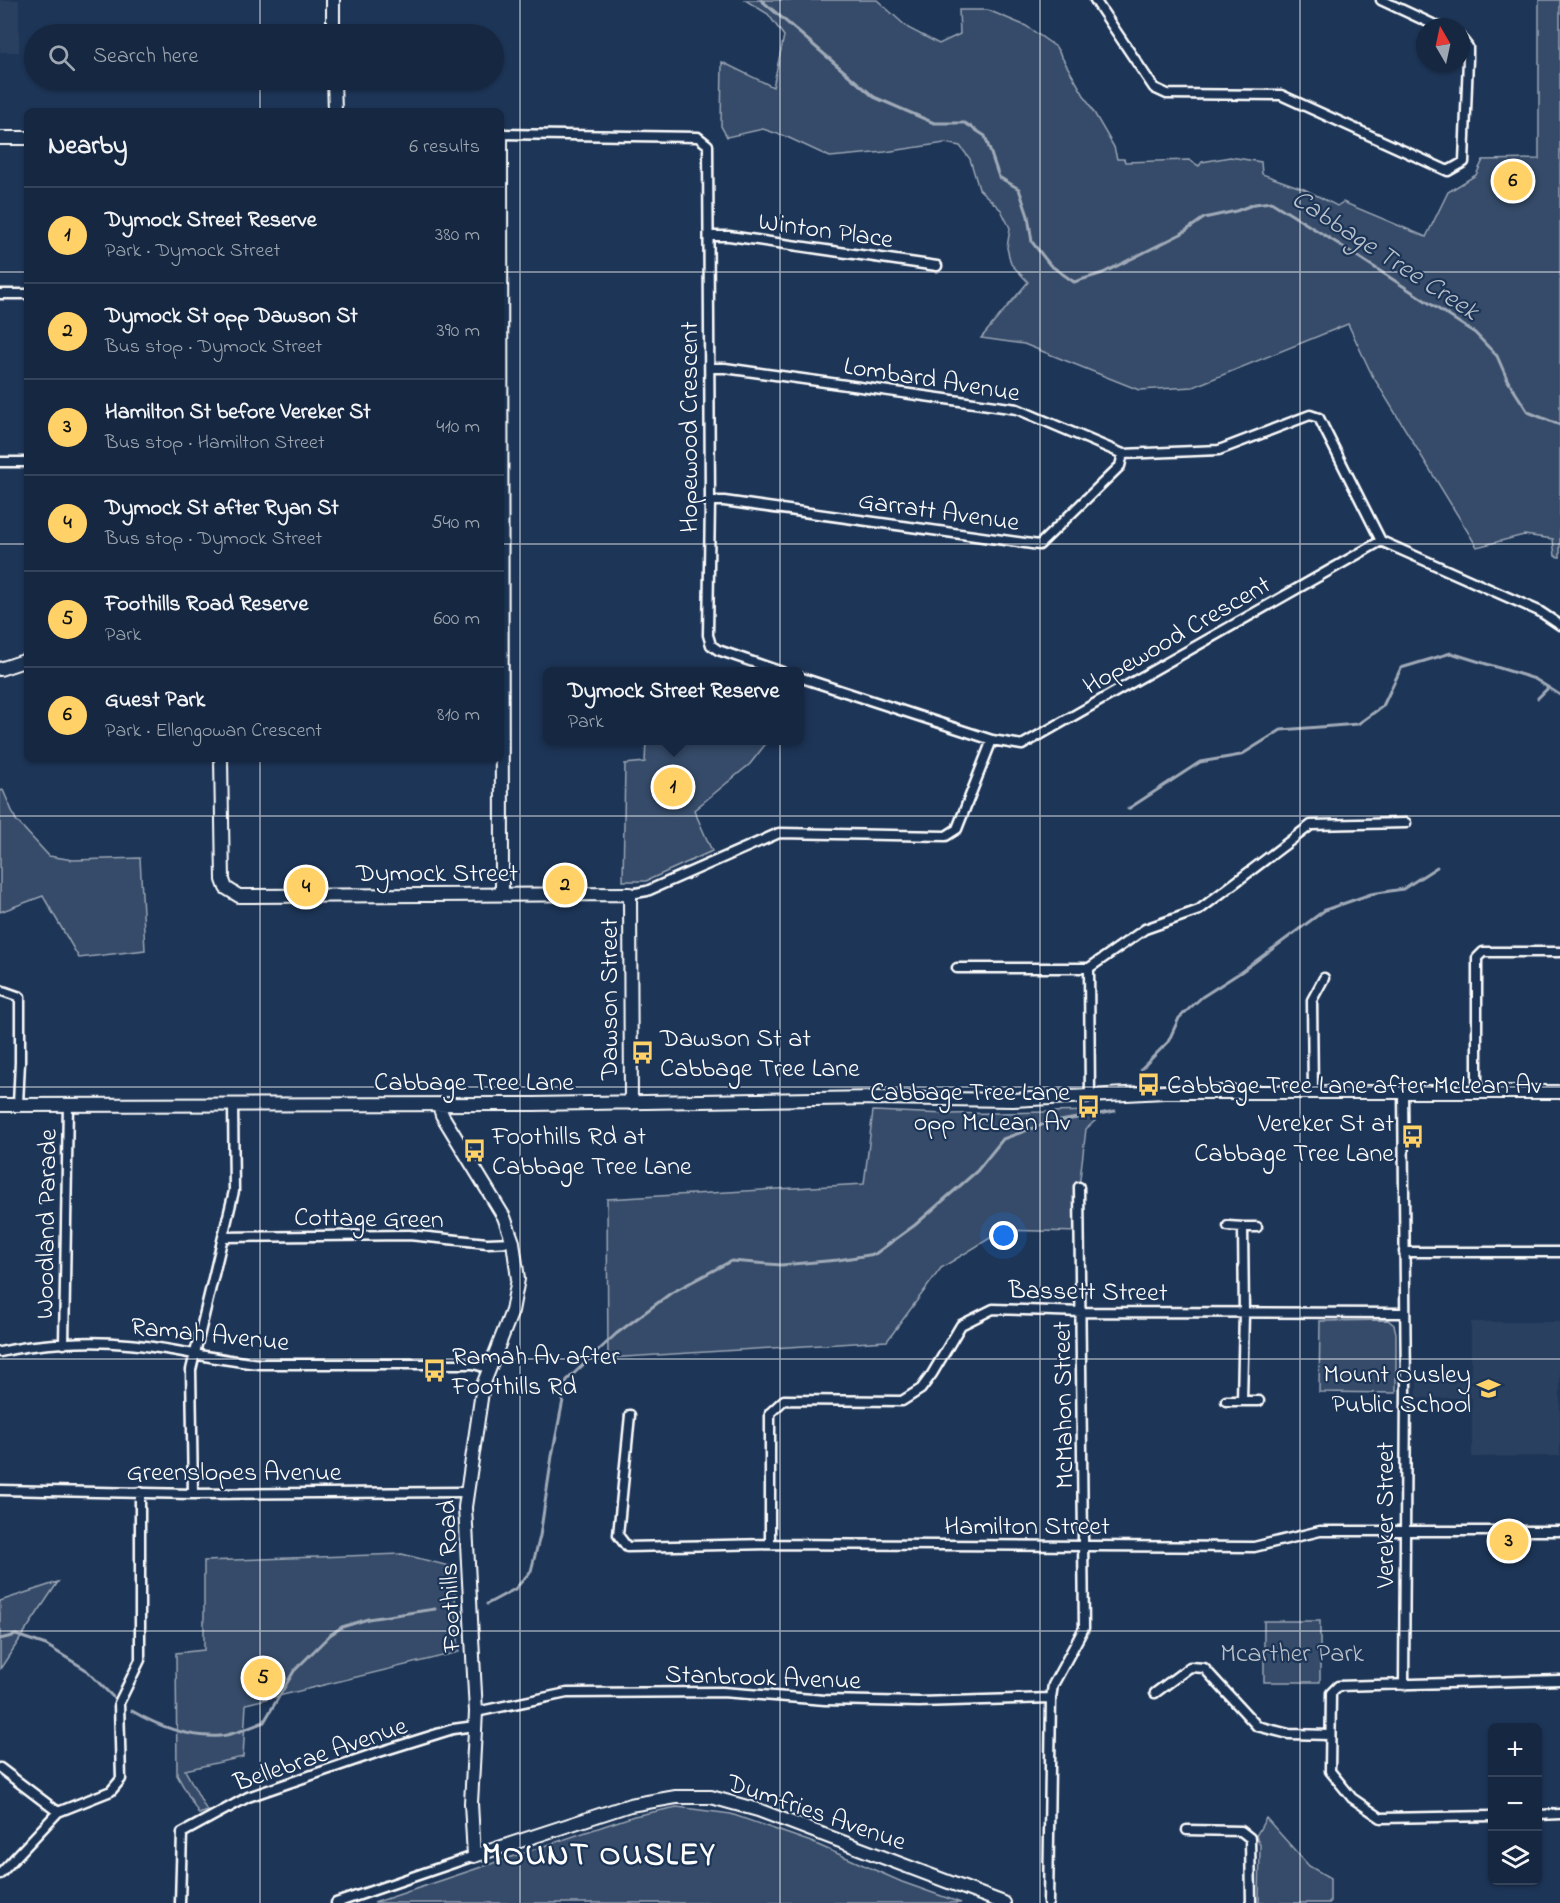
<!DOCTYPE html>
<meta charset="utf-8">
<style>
body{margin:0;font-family:"Indie Flower",sans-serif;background:#23344c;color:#f1f3f6}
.controls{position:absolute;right:18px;bottom:18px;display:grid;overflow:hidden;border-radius:9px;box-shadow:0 2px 4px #0004}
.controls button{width:54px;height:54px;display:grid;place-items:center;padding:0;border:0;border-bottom:2px solid #35445a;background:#162841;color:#f1f3f6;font:30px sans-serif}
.compass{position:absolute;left:1416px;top:18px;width:54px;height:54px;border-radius:50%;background:#162841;box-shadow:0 2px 4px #0004;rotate:351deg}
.you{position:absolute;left:1004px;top:1236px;width:21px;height:21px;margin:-15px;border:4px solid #fff;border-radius:50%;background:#1a73e8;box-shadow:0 0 0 9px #1a73e833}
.badge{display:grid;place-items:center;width:39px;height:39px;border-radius:50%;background:#ffd166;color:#111;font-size:20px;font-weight:700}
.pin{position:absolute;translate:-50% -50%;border:3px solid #fff;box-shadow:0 2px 6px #0006}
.popup{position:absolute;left:543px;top:667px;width:261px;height:78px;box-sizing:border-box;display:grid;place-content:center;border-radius:9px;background:#162841;filter:drop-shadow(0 2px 4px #0005);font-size:20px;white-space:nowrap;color:#9ea6b1}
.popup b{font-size:22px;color:#f1f3f6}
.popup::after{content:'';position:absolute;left:50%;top:100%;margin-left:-12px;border:12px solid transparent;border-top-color:#162841}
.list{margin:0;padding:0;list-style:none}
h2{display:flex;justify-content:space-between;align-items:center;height:78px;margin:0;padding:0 24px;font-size:26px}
h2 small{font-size:20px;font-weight:400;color:#9ea6b1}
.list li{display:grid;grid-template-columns:39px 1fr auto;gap:18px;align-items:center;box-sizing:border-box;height:96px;padding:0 24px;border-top:2px solid #35445a}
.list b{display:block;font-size:22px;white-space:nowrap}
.list p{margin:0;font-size:20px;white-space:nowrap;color:#9ea6b1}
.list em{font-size:20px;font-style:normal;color:#9ea6b1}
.icon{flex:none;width:33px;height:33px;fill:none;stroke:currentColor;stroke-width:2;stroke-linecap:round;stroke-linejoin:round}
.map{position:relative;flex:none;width:1560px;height:1903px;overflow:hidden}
.search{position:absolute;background:#162841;box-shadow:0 2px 4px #0004;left:24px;top:24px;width:480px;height:66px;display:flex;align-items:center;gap:15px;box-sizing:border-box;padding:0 21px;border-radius:33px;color:#9ea6b1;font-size:22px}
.panel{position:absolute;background:#162841;box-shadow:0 2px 4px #0004;left:24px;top:108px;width:480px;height:654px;border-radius:9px}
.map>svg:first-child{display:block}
</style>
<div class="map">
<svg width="1560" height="1903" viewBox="0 0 1560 1903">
<rect width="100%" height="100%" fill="#1d3557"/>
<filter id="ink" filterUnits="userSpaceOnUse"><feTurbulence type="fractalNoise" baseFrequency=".0167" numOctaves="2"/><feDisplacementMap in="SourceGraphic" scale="12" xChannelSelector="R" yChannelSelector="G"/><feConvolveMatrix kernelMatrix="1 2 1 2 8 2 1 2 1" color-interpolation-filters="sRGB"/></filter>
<g filter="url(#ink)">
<!-- built -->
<path fill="#2a4161" d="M0,0H19V52H0Z
M1471,1322H1560V1456L1472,1457V1398H1417V1378H1471Z"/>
<!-- green -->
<path fill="#364b69" stroke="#9aa5b4" stroke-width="1.5" d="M745,0H877L908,28L939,44L960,34L959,10H988L1026,26L1056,47L1114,147L1117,159H1124L1125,162L1189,160L1199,166L1202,162L1230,157L1261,162L1262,174L1304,189L1337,206L1343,202L1426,237L1448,192L1476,175L1483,160L1539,159V0H1560V557L1555,556L1553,539L1524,535L1477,547L1372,375L1348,324L1193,387L1139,390L1024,344L981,338L1028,282L1011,264L1007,248L1010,228L1001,210L979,189L970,159L960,146L945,143L885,152L830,157L787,137L763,129L727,137L721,126L722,62L773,87L784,36L768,14Z
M646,741H768L750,764L694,810L712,851L646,881H623L625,764L645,762Z
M3,790L16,820L49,856L73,860L140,858L145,950L79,958L43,896L0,912V791Z
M873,1111L947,1114L1095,1111L1096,1120L1086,1129L1079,1187L1080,1232L1003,1230L941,1268L887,1341L608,1358L607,1199L864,1184Z
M1388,1320L1394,1325L1396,1333V1393L1319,1392L1320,1321Z
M402,1554L453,1567L459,1652L246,1704L243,1757L185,1770L207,1811L199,1814L177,1775L176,1653L204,1650V1561Z
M58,1582L0,1669V1601Z
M1264,1621H1320V1682H1264Z
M677,1807L731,1814L811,1842L902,1882L961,1903H374L634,1816Z
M1266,1818L1309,1866L1330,1878V1903H1259L1260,1845L1256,1836Z"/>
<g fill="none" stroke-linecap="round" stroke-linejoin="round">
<!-- stream -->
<path stroke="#a0aab8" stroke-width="3" d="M761,0L874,97L934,123H965L985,136L999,177L1019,189L1028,216L1032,242L1050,265L1074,282L1103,273L1181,234L1204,218L1236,211L1255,204L1271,202L1337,243L1475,333L1497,356L1508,381L1528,412L1560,425
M1538,698L1548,688
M1128,809L1200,762L1241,755L1281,730L1358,724L1383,706L1401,668L1451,653L1535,679L1560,695
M1141,1069L1168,1042L1179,1018L1202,997L1241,972L1325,910L1371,894L1403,889L1437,867
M487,1604L515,1589L531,1571L540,1536L552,1456L567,1380L616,1334L671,1293L731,1261L781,1265L838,1260L875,1254L915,1225L977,1171L1003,1139L1044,1124L1115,1111
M0,1639L16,1635L46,1645L85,1669L113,1697
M132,1711C158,1726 188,1738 220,1736C234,1735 251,1727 264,1722L294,1671L330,1635L342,1627L368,1619L435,1609"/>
<defs>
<path id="street" d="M1095,0L1154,88L1167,94L1281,95L1448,171L1464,162L1468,59V47L1461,38
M1381,0L1439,27
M501,134L698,137L708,145L710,501L708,635L711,645L718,650L782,672
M709,236H729L937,266
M0,294H27
M710,368H725L1017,409L1123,454L1219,450L1310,415L1319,418L1381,541
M0,462H27
M710,501H724L1039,545L1120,466L1123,454
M1381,541L1539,611L1560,625
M799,677L992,740L1022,745L1381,541
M630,894L647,891L779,833L946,836L957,829L992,740
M957,968H1089L1090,1097
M1089,968L1145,929L1199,910L1311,825L1406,823
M0,990L20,997V1062L18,1104
M1313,1093L1312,1000L1324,978
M1403,1093L1406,1386L1404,1685
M1477,1093V958L1483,952H1560
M1228,1226L1243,1227
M1257,1227H1243L1244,1313L1242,1401H1259
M223,1237L409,1235L487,1243L513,1242
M1404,1252H1560
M64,1344L68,1104
M0,1352C38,1343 89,1340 128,1344C172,1348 216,1360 260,1364H473L488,1368
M1226,1401H1242
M630,1415L618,1535L627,1547L770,1544L1254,1547L1320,1531H1560
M0,1490L193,1494L467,1492
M193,1494L191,1370L234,1191L233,1104
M770,1544V1413L784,1400L902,1401L921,1389L932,1374L961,1325L993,1309L1082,1312L1404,1313
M1155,1693L1190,1667L1204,1668L1257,1726L1289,1734L1330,1735
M476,1712L567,1693L722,1692L825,1700L919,1702L1051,1698
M0,1768L58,1812
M1538,1815L1560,1814
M1492,1816L1381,1818L1352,1798L1330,1771L1331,1693L1338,1686L1560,1680
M1187,1830L1241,1831L1250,1838L1251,1903
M0,1874L58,1812L111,1791L121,1779L119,1703L140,1660V1492
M180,1903L182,1833L248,1797L373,1754L453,1729L475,1726
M336,1903L474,1856
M1048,1903L1051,1698L1053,1685L1084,1628L1079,1187"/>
<path id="secondary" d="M333,0V34
M334,80L335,111
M501,134L502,894
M0,138H27
M0,669L27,660
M221,759L223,880L226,888L239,896L630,894L631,1103
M0,1105L534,1104L874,1098L1013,1100L1164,1092H1560
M439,1105L442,1115L504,1217L513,1242L518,1279L512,1311L483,1385L465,1507L476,1712L471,1803L474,1856L630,1805L676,1797H711L758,1810L1004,1903"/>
</defs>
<!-- street casing -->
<use href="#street" stroke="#fff" stroke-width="13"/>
<!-- secondary casing -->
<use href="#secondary" stroke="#fff" stroke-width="16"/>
<!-- street -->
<use href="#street" stroke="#1d3557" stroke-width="8"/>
<!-- secondary -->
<use href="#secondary" stroke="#1d3557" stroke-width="12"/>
</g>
</g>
<!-- grid -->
<path fill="none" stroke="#fff" stroke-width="1.5" stroke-opacity="0.55" d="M260,0V34M520,0V1903M780,0V1903M1040,0V1903M1300,0V1903M260,80V111M0,272H27M501,272H1560M0,544H27M501,544H1560M260,759V1903M0,816H1560M0,1087H1560M0,1359H1560M0,1631H1560"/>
<!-- icons -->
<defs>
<symbol id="bus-bare" viewBox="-9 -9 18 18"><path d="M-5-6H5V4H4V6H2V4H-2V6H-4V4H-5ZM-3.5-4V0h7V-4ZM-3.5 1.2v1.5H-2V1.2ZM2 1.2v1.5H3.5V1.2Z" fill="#ffd166" stroke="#1d3557" stroke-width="2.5" paint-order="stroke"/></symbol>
<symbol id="school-bare" viewBox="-9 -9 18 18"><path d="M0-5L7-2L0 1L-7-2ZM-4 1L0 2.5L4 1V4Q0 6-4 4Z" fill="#ffd166" stroke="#1d3557" stroke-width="2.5" paint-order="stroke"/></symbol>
</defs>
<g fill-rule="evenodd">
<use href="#bus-bare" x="626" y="1036" width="33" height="33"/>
<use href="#bus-bare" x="1132" y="1068" width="33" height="33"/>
<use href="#bus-bare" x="1072" y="1090" width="33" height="33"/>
<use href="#bus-bare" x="1396" y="1120" width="33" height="33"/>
<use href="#bus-bare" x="458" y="1134" width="33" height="33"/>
<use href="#bus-bare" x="418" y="1354" width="33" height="33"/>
<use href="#school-bare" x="1472" y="1372" width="33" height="33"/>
</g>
<g text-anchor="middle" stroke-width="4.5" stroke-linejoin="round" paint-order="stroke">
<!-- street labels -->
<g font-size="26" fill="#fff" stroke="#1d3557">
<text transform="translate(826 229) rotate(8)" y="9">Winton Place</text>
<text transform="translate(932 378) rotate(9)" y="9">Lombard Avenue</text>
<text transform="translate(688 427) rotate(-90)" y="9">Hopewood Crescent</text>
<text transform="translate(939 510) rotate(8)" y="9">Garratt Avenue</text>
<text transform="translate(1176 634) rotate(-30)" y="9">Hopewood Crescent</text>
<text x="437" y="881">Dymock Street</text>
<text transform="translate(608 999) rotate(-90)" y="9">Dawson Street</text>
<text x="474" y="1090">Cabbage Tree Lane</text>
<text transform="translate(369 1217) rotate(1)" y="9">Cottage Green</text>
<text transform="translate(45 1224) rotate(-89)" y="9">Woodland Parade</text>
<text transform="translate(1088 1290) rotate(1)" y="9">Bassett Street</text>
<text transform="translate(210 1333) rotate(6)" y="9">Ramah Avenue</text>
<text transform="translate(1062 1405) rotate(-91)" y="9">McMahon Street</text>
<text x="234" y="1480">Greenslopes Avenue</text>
<text transform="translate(1384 1515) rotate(-90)" y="9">Vereker Street</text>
<text x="1027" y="1534">Hamilton Street</text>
<text transform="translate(448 1576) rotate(-92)" y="9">Foothills Road</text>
<text transform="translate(763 1676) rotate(2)" y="9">Stanbrook Avenue</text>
<text transform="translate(320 1753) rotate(-19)" y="9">Bellebrae Avenue</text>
<text transform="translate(817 1811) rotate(19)" y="9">Dumfries Avenue</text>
</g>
<!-- poi labels -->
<g font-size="26" fill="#fff" stroke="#1d3557" text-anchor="start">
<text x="660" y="1046">Dawson St at<tspan x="660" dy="30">Cabbage Tree Lane</tspan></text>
<text x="1167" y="1093">Cabbage Tree Lane after McLean Av</text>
<text x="1070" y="1100" text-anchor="end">Cabbage Tree Lane<tspan x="1070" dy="30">opp McLean Av</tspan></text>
<text x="1394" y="1131" text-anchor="end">Vereker St at<tspan x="1394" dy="30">Cabbage Tree Lane</tspan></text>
<text x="492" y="1144">Foothills Rd at<tspan x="492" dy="30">Cabbage Tree Lane</tspan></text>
<text x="452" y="1364">Ramah Av after<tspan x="452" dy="30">Foothills Rd</tspan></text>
<text x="1471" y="1382" text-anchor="end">Mount Ousley<tspan x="1471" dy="30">Public School</tspan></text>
</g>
<!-- park labels -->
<g font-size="26" fill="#b9c0ca" stroke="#1d3557">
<text x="1292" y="1661">Mcarther Park</text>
</g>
<!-- water labels -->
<g font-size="27" font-style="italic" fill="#b8c0ca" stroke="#1d3557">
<text transform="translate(1386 254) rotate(33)" y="9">Cabbage Tree Creek</text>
</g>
<!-- district labels -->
<g font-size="32" font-weight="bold" letter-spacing="1.5" fill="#fff" stroke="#1d3557">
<text x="599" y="1864">MOUNT OUSLEY</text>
</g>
</g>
</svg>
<div class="controls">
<button>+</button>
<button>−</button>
<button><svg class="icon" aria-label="layers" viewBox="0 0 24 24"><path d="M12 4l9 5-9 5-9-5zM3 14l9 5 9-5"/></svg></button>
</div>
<svg class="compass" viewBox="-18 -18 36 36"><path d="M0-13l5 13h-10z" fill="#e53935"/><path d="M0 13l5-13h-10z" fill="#9ea6b1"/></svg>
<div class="you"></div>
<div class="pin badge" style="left:673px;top:787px">1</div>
<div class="popup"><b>Dymock Street Reserve</b>Park</div>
<div class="pin badge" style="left:565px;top:885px">2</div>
<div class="pin badge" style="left:1509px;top:1541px">3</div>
<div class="pin badge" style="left:306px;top:887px">4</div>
<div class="pin badge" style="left:263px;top:1678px">5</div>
<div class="pin badge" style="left:1513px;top:181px">6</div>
<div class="search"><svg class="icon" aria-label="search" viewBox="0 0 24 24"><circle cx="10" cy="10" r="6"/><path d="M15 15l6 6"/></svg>Search here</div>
<section class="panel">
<h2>Nearby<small>6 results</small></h2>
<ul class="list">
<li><span class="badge">1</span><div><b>Dymock Street Reserve</b><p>Park · Dymock Street</p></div><em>380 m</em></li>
<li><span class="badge">2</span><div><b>Dymock St opp Dawson St</b><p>Bus stop · Dymock Street</p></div><em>390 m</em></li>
<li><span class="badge">3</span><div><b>Hamilton St before Vereker St</b><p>Bus stop · Hamilton Street</p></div><em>410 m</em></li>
<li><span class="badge">4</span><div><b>Dymock St after Ryan St</b><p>Bus stop · Dymock Street</p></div><em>540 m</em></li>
<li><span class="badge">5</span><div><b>Foothills Road Reserve</b><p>Park</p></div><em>600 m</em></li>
<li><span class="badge">6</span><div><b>Guest Park</b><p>Park · Ellengowan Crescent</p></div><em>810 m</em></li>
</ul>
</section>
</div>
